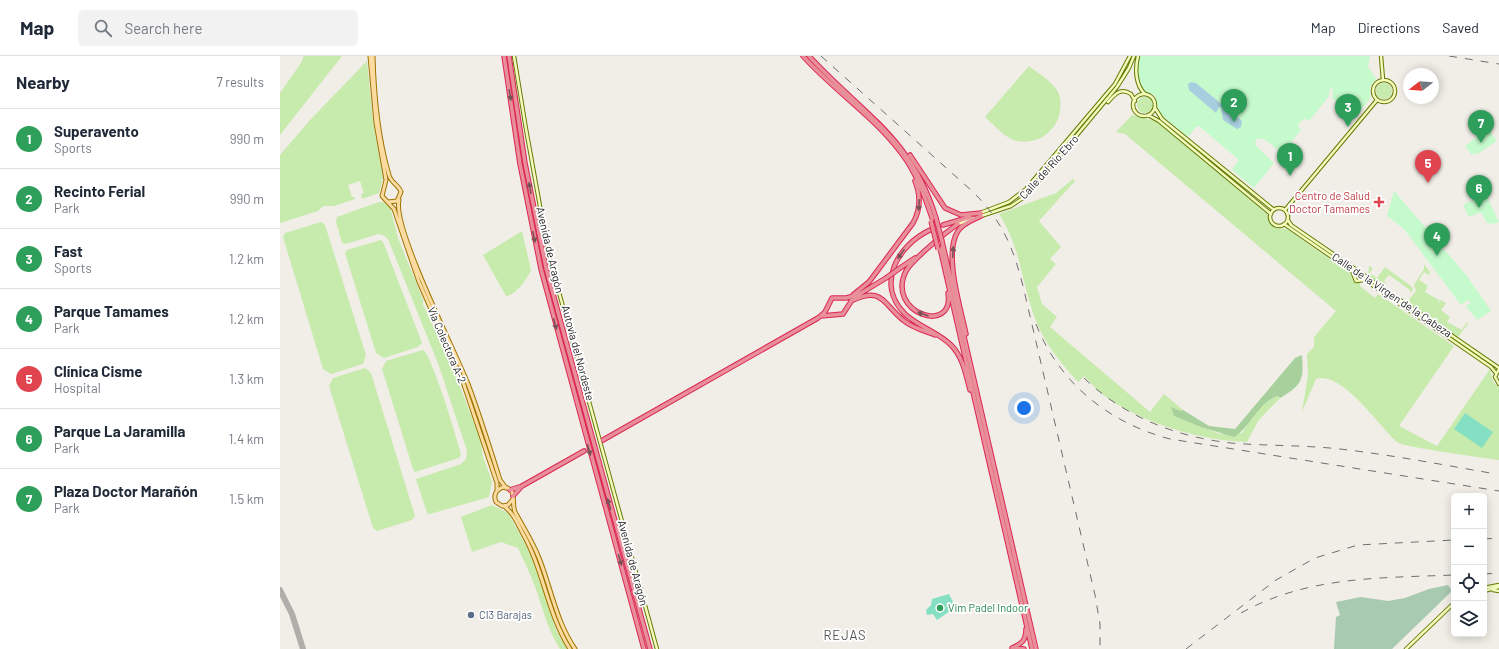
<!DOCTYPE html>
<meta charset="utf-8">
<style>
body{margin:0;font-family:Barlow,sans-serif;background:#f2f2f3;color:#1f2937}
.controls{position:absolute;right:12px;bottom:12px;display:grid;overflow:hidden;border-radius:6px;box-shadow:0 2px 10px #0003}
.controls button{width:36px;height:36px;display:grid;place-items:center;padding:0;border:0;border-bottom:1px solid #e0e1e3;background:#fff;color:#1f2937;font:20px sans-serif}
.compass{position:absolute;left:1123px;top:12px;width:36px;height:36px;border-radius:50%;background:#fff;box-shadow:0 2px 10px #0003;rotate:253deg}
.you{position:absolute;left:744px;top:352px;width:14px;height:14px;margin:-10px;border:3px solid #fff;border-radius:50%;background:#1a73e8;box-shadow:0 0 0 6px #1a73e833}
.badge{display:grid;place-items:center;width:26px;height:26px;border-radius:50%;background:#b45309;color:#fff;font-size:13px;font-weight:700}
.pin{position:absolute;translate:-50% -33px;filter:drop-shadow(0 1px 2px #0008)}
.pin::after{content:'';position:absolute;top:21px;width:14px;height:12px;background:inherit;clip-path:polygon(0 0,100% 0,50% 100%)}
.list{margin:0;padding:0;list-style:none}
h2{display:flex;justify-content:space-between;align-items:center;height:52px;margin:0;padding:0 16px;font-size:17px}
h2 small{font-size:13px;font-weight:400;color:#747a83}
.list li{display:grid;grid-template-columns:26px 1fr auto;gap:12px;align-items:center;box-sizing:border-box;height:60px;padding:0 16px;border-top:1px solid #e0e1e3}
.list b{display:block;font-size:15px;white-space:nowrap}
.list p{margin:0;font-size:13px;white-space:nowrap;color:#747a83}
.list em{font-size:13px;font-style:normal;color:#747a83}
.icon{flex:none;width:22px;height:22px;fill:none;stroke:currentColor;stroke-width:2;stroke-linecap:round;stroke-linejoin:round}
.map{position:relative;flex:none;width:1219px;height:593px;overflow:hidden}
header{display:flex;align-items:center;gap:24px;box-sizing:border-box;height:56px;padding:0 20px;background:#fff;border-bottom:1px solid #e0e1e3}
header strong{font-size:19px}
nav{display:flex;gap:22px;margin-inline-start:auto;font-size:14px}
.search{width:280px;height:36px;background:#f2f2f3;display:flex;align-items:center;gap:10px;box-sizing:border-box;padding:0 14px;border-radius:6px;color:#747a83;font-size:15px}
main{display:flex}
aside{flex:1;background:#fff}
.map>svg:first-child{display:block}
</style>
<header>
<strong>Map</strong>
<div class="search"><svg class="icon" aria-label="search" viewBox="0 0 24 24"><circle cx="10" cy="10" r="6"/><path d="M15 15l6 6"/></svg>Search here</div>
<nav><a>Map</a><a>Directions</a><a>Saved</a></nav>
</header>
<main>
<aside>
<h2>Nearby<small>7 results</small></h2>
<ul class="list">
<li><span class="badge" style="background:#2e9e5b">1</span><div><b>Superavento</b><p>Sports</p></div><em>990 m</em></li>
<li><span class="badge" style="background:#2e9e5b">2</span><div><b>Recinto Ferial</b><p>Park</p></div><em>990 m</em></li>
<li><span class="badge" style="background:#2e9e5b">3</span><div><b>Fast</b><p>Sports</p></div><em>1.2 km</em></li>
<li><span class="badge" style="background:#2e9e5b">4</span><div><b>Parque Tamames</b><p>Park</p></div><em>1.2 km</em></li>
<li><span class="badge" style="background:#e0444e">5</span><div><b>Clínica Cisme</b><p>Hospital</p></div><em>1.3 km</em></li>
<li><span class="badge" style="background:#2e9e5b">6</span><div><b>Parque La Jaramilla</b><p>Park</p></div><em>1.4 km</em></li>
<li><span class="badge" style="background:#2e9e5b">7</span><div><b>Plaza Doctor Marañón</b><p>Park</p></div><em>1.5 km</em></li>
</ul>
</aside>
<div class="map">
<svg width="1219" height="593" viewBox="0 0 1219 593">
<rect width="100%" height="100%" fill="#f1eee7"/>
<!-- grass -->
<path fill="#c7eaad" d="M24,0H62L0,79V37L21,7Z
M87,5L93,65L103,122L99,137L82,143L81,138L84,137L80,125L68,129L72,141H74L75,143L54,150H43L38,155L0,167V99L30,64Z
M749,10C758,17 771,25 777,34C781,41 781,48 780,55C777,75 758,89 737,85C726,83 714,69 705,61Z
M1096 35a8 8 0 1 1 16 0a8 8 0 1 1-16 0Z
M857 49a8 8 0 1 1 16 0a8 8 0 1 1-16 0Z
M852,59L876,65L986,155L992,169L998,172L1007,173L1071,218L1074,225L1080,227V230L1095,242L1098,238L1101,240L1174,290L1119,370L1157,390L1210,313L1213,326L1219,331V404C1205,402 1122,391 1117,386C1100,371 1061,314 1036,323L1022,356L1028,319L1027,298L1034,291V281L1056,255L845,78L836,76Z
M793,123L795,125L759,165L781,191L770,203L776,208L757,231L762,248L777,261L770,271L870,356L884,338L903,354L894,360L940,378L962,377C970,364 983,344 998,340L1000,342L978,365L967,386C923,385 862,367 826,341C818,335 811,327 804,320L798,326C780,306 764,287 755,262C741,225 741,192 719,158L776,137Z
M99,146H103L110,151L118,182L143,244V248L171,308L200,382L203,401L212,425L209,441L150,458L147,457L136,423L181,408L186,403L187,395L159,310L108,183L103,179L98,178L66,188L62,187L56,166L57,161Z
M41,166L45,169L86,299L83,308L51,318L43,313L3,181L5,177Z
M242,175L251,214C247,223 236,239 226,240L203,199Z
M101,184L104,188L142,287L138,291L104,302L96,297L65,197L67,194Z
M1144,208L1150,216L1149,219L1144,216L1139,224L1148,230L1145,236L1159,244L1160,243L1158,248L1152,251L1158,248L1161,244L1166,247L1161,254L1170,261L1167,266L1182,274L1187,266L1188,268L1178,281L1127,246L1136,235L1134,229L1144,213Z
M1089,210L1093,212L1090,217L1097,222L1105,211L1131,230L1133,233L1131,237L1130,234L1109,219L1104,225L1106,227L1104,230L1088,220Z
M143,294C151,297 178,385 181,398L179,402L135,416L133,413L102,313L106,305Z
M85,312L91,317L135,460L132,464L97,475L93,472L49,330L53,322Z
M212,449L228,457L247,491L256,510L276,574L287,593H280C266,572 262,547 252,523C248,513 243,503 238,492L221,486L192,496L181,461Z"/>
<!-- forest -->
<path fill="#a7d09c" d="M1022,299C1024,324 1022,329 1000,342L998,340C978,346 971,371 954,381L921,371L894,360L891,351L900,355L903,354L929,370L955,373L1015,302Z"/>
<!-- cemetery -->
<path fill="#a8cab0" d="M1168,529L1172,535L1112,593H1054L1056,561L1060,559L1056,546L1081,541L1108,545L1125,542L1149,533Z"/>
<!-- park -->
<path fill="#c5facd" d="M860,0H1090L1088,11L1096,23L1090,31V43L1076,60L1052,42L1053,32L1050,33L1049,40L1029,65L1025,63L1020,66L1018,70L1021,74L1002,97L984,83H977L975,87L977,91L994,107L974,132L952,114L959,104L919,70L916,71L908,81L880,58L875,40C871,37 867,38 864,35C856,28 857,9 860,0Z
M1208,73L1217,85L1196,99L1195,97L1192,99L1185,90Z
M1114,135L1187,220L1211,255L1197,264L1186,250L1191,247L1188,244L1181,249L1124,173L1107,160Z
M1203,139L1204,142L1207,141L1219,166L1212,168L1207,167L1201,156L1189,161L1183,149Z"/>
<!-- pitch -->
<path fill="#85dfc3" d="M1185,357L1213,376L1202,392L1174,373Z
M669,538L673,546L670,555L657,564L653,558L647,559L646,554L651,549L652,543Z"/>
<!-- water -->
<path fill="#a7cede" d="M911,26L916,27L962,65L961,71L957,73L943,64L941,51H939L936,57L909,34L908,28Z"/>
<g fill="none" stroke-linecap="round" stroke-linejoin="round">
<!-- taxiway -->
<path stroke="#b0aeaa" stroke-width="6" d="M0,534L12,558L23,593"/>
<!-- highway-tunnel -->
<path stroke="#c7c5bf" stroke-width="3.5" stroke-dasharray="3.5 2" stroke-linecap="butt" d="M304,395L322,385"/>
<defs>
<path id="secondary" d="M234,0L246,73L269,200L377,593
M858,0C855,12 855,29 865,38
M1101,0L1103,24
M1093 35a11 11 0 1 1 22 0a11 11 0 1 1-22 0Z
M853 49a11 11 0 1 1 22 0a11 11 0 1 1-22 0Z
M828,46C835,38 841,31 851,38L855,45
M875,52L882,63L994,154
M868,59L879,65L991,158
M990 161a9 9 0 1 1 18 0a9 9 0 1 1-18 0Z
M1005,154L1097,44
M700,157L729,146L746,133L835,28L850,0
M701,160L731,150L746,140L837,31L849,12L854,0
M1008,164L1011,169L1219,312
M678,168L694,162
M1004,168L1211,311L1216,317
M1073,217L1076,225L1084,224
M1219,313L1215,321L1219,328
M1204,532L1219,529
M1213,534L1219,535
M1204,535L1219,531
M1126,593L1174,547"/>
<path id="primary" d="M90,0L96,67L106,124L102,140L114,153L139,226L183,326L217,427V434
M93,0C94,39 98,82 109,119C111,127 119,129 121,136L117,145L108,146
M119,144C112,171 175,295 188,328C200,360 210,392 220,424L226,432
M233,443L228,449L222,450L216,446C213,439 216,433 224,431C238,433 231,447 235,456C243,471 253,486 259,502C271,532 276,565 295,593
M224,450C233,457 237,466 242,476C264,514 267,557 290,593"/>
<path id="highway" d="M224,0L240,108L261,213L364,593
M229,0L245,107L266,212L370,593
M523,0C556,37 600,64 627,105C639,124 646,144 653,165
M529,0C582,58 631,80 656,162
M630,99L665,152L681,159L701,157
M663,169L690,161
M650,174C618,189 595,228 625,258C639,271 658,276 671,289C683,301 686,319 690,334
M662,185L756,593
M660,192L752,593
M623,210L635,202
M668,237C675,280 605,257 626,215C633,203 666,176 678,168
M573,239L589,226L633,167C641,153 641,140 635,125
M578,239L606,222
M571,245C603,230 602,247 623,264C632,272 645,275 655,279
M541,260L563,258L572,244
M686,278C681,253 663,198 678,175C683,167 693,164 701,160
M323,384L538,262L545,256L552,242H566L578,239
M230,434L239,431
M233,440L242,430L304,395
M732,592C742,588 746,584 746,573
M735,592L744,593"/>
</defs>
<!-- secondary casing -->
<use href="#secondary" stroke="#647a05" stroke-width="4.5"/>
<!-- primary casing -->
<use href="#primary" stroke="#9d7400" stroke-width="5"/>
<!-- highway casing -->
<use href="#highway" stroke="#dc2757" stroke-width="5.5"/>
<!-- secondary -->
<use href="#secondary" stroke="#f2fabc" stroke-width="2.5"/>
<!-- primary -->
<use href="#primary" stroke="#fcdba1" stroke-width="3"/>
<!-- highway -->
<use href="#highway" stroke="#e88f99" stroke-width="3.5"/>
<!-- rail -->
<path stroke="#6e6e6e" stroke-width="1" stroke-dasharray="8 8" stroke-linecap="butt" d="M541,0L692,135C722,164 733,191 743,230L815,539L820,568V593
M1169,0L1219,8
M756,268C779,327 829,367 890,383L1219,435
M804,322C843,360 896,381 951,387C987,390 1024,389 1060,393C1112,399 1164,409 1216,418
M1204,483L1219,482
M1204,518L1219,517
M961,557C1027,520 1101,522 1174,519
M906,593L996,524L1035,502L1078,489L1174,484"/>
<defs>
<path id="highway-bridge" d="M656,162L662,185
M651,165L658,193
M606,222L623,210"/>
</defs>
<!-- highway-bridge casing -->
<use href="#highway-bridge" stroke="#dc2757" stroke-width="5.5" stroke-linecap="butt"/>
<!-- highway-bridge -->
<use href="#highway-bridge" stroke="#e88f99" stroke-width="3.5"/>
</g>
<!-- one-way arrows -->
<defs><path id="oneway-solid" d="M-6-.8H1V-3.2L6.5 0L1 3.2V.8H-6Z"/></defs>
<g fill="#7a5256">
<use href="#oneway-solid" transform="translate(230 39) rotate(81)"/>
<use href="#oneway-solid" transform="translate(250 132) rotate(-100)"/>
<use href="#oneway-solid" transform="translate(639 149) rotate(95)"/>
<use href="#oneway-solid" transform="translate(254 181) rotate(78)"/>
<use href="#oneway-solid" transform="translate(673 196) rotate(-87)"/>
<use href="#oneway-solid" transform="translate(621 198) rotate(126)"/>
<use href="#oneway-solid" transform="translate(643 258) rotate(-160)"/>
<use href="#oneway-solid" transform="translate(275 268) rotate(75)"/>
<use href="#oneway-solid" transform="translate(309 394) rotate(75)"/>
<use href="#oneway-solid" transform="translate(329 448) rotate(-106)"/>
<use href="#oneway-solid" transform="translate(340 504) rotate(74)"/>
</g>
<!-- markers -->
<path fill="#e0444e" stroke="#fff" stroke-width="1.5" d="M1097 140h4v4h4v4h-4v4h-4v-4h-4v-4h4z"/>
<circle fill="#2e9e5b" stroke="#fff" stroke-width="1.5" cx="660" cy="552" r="4"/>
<circle fill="#5c6f8a" stroke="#fff" stroke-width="1.5" cx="191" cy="559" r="4"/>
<g text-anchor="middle" stroke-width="3.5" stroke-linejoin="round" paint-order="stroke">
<!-- street labels -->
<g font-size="11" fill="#202020" stroke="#fff">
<text transform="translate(769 111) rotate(-48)" y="4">Calle del Río Ebro</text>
<text transform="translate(270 194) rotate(77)" y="4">Avenida de Aragón</text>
<text transform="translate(1112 239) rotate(34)" y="4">Calle de la Virgen de la Cabeza</text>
<text transform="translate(167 289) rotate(67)" y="4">Vía Colectora A-2</text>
<text transform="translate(298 297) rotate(75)" y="4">Autovía del Nordeste</text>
<text transform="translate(353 507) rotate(75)" y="4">Avenida de Aragón</text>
</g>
<!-- health labels -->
<g font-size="11" fill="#be3a42" stroke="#fff" text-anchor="end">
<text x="1090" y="144">Centro de Salud<tspan x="1090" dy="13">Doctor Tamames</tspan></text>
</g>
<!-- leisure labels -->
<g font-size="11" fill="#27864d" stroke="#fff" text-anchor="start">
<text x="668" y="556">Vim Padel Indoor</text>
</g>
<!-- service labels -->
<g font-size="11" fill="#4e5e75" stroke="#fff" text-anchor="start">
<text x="199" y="563">CI3 Barajas</text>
</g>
<!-- quarter labels -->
<g font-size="13" letter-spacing="1" fill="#535353" stroke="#fff">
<text x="565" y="584">REJAS</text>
</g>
</g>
</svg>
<div class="controls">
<button>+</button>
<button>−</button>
<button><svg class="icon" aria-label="locate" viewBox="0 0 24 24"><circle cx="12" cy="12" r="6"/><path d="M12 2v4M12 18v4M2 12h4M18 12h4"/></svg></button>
<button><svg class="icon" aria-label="layers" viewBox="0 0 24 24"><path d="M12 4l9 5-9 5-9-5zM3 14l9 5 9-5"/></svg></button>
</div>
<svg class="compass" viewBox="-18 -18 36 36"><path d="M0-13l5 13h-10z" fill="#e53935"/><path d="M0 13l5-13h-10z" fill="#747a83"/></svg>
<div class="you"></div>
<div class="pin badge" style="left:1010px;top:120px;background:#2e9e5b">1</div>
<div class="pin badge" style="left:954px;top:66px;background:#2e9e5b">2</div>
<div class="pin badge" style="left:1068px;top:71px;background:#2e9e5b">3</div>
<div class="pin badge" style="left:1157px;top:200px;background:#2e9e5b">4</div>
<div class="pin badge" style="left:1148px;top:127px;background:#e0444e">5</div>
<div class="pin badge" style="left:1199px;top:152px;background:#2e9e5b">6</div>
<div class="pin badge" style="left:1201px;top:87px;background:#2e9e5b">7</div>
</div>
</main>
